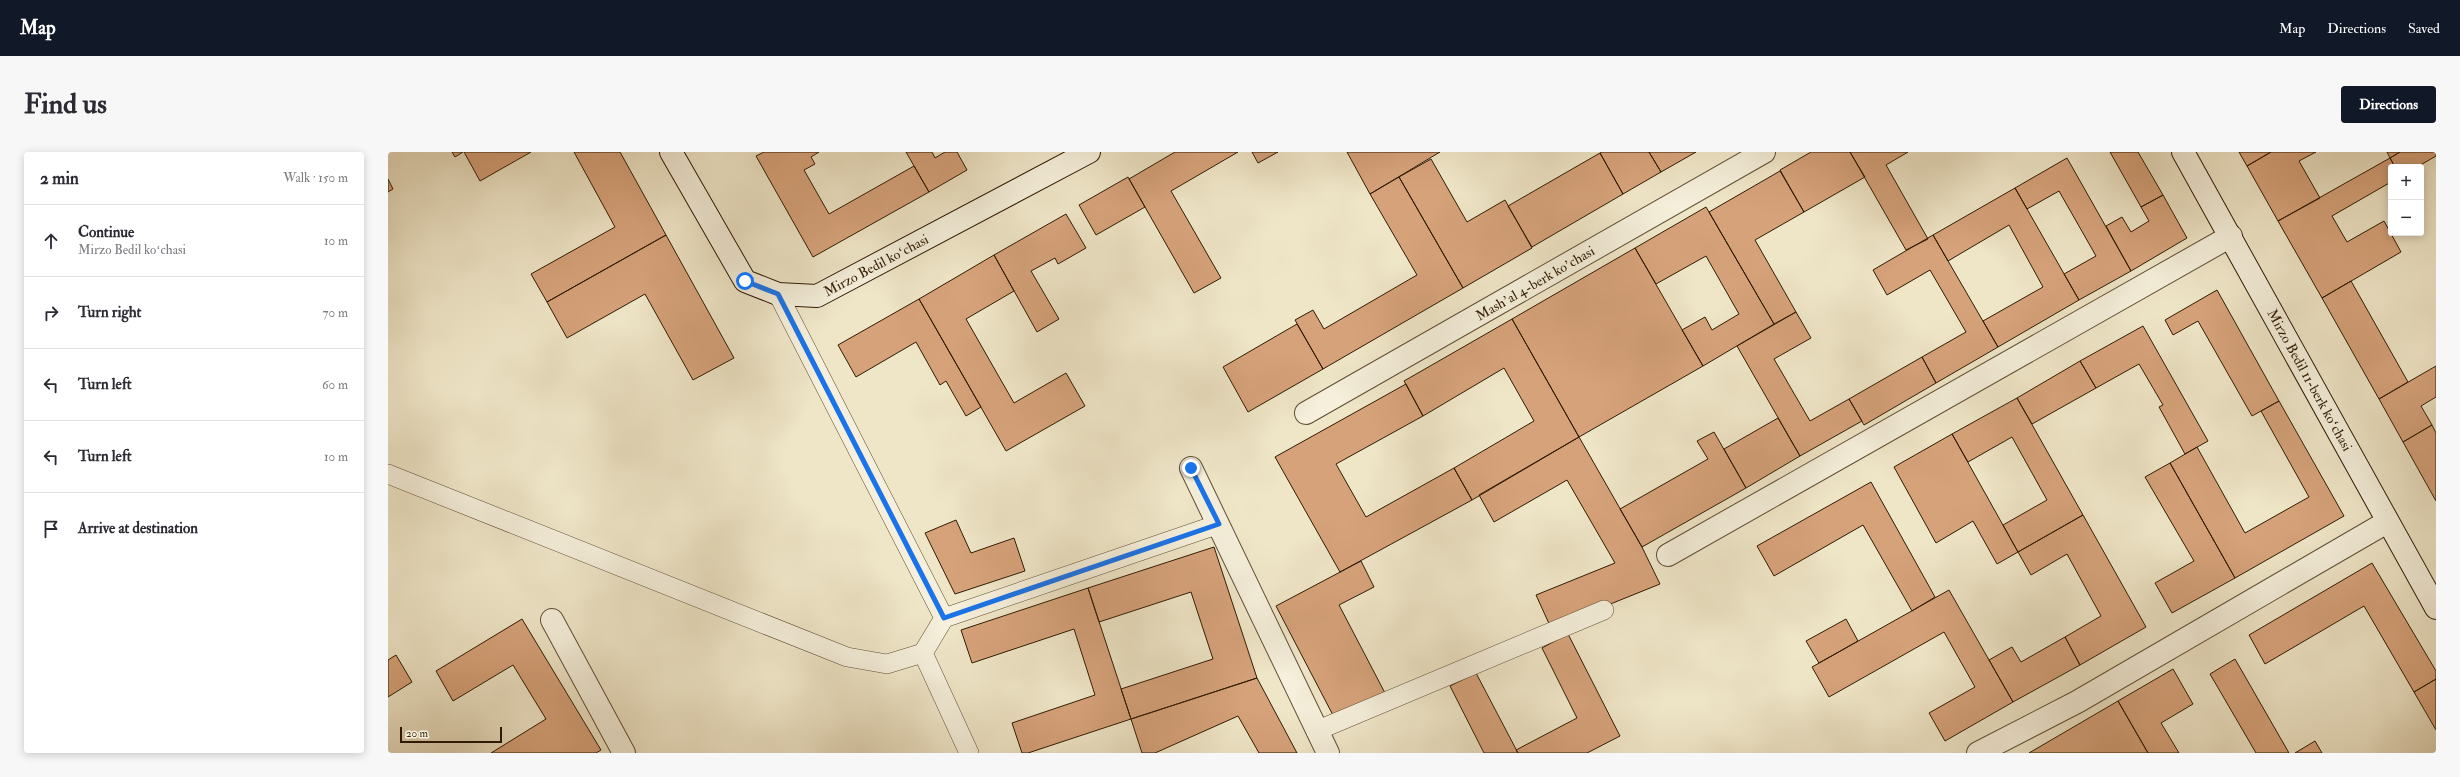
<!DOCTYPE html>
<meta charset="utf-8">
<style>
body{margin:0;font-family:"IM FELL Double Pica",serif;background:#f7f7f7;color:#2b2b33}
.controls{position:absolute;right:12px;top:12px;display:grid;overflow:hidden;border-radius:4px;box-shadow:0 2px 10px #0003}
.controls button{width:36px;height:36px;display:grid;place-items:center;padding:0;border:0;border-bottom:1px solid #e1e1e2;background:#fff;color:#2b2b33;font:20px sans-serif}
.scale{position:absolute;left:12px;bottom:10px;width:102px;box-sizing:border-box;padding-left:4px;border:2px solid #2f1b02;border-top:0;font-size:11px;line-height:14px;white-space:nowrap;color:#2f1b02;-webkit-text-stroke:3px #f5efdb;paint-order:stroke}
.stop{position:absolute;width:12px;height:12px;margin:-9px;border:3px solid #1a73e8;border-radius:50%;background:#fff}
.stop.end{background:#1a73e8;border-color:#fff;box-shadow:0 1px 4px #0008}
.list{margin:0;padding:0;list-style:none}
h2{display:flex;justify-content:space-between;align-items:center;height:52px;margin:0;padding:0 16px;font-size:17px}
h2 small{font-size:13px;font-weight:400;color:#7c7c81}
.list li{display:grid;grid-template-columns:26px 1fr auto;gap:12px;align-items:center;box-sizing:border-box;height:72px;padding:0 16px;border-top:1px solid #e1e1e2}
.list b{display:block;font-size:15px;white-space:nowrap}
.list p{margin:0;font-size:13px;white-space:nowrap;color:#7c7c81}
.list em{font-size:13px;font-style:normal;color:#7c7c81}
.icon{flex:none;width:22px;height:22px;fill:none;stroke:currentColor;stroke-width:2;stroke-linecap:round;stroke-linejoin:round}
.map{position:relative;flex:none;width:2048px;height:601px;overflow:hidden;border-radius:4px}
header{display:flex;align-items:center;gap:24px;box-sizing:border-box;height:56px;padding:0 20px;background:#111827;color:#fff}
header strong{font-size:19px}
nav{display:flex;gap:22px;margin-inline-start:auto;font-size:14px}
.intro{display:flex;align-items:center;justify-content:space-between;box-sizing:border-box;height:96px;padding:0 24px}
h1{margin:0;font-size:28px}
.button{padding:10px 18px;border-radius:4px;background:#111827;color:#fff;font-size:14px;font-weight:700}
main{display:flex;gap:24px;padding:0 24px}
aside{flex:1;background:#fff;border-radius:4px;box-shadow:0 2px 10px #0003}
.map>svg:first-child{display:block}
</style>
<header>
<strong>Map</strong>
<nav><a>Map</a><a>Directions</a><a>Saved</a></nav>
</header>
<div class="intro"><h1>Find us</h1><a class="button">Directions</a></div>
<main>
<aside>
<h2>2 min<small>Walk · 150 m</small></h2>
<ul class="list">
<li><svg class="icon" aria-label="ahead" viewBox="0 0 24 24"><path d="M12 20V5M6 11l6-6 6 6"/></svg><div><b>Continue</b><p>Mirzo Bedil koʻchasi</p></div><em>10 m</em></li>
<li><svg class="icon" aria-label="right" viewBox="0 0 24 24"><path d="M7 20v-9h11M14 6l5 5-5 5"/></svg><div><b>Turn right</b></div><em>70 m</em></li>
<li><svg class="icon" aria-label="left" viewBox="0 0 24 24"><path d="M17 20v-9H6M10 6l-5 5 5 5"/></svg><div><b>Turn left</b></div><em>60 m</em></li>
<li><svg class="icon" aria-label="left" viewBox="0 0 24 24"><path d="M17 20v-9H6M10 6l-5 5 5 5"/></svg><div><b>Turn left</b></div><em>10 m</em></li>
<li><svg class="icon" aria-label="arrive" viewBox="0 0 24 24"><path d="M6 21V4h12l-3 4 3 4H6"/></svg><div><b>Arrive at destination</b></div></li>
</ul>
</aside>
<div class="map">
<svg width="2048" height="601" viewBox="0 0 2048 601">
<rect width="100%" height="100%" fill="#efe6c8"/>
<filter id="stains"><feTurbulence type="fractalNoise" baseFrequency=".005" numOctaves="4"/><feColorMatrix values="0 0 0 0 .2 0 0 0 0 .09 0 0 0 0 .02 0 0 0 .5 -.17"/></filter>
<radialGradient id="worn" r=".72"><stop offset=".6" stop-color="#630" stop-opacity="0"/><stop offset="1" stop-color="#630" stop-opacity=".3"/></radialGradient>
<!-- building -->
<path fill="#d6a27a" stroke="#2f1b02" d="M64,0H75L67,5Z
M76,0H143L92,29Z
M186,0H232L278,83L159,150L143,122L227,75Z
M376,0H431L423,5L427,12L416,18L441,62L526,14L541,40L425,105L368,4Z
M518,0H544L547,6L557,0H569L579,18L541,40Z
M787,0H850L783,39L833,126L806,141L741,27Z
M864,0H890L870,11Z
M959,0H1052L982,42Z
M1214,0H1261L1273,20L1235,42L1212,1Z
M1261,0H1308L1273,20Z
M1423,0H1462L1477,25L1416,60L1392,18Z
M1462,0H1520L1498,13L1540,87L1518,98Z
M1722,0H1750L1775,43L1753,55Z
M1851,0H1883L1859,14Z
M1883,0H1928L1911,9L1932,46L1890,69L1859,14Z
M1999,0H2012L2002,6Z
M2012,0H2048V4L2029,15H2007L2002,6Z
M1212,1L1235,42L1144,95L1120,54Z
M1679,6L1743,119L1691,148L1676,122L1708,104L1671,39L1639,57L1627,36Z
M2002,6L2007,15H2003V30L1944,64L1959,90L1996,69L2013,100L1934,146L1890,69Z
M1043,7L1079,70L1117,48L1144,96L1075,136L1011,25Z
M1392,19L1416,60L1367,88L1408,160L1386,172L1321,60Z
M740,25L757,55L708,83L691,53Z
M1011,25L1075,136L935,217L907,168L925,158L936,177L1029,123L982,42Z
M0,27L5,37L0,40Z
M1627,36L1691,148L1610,195L1595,169L1655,135L1621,73L1560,109L1545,83Z
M1775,43L1799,86L1743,119L1718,74L1734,65L1743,80L1761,69L1753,55Z
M1318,55L1386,172L1315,214L1294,178L1317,165L1324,178L1351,162L1318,104L1268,132L1247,96Z
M678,62L698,96L670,112L667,106L643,119L671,167L649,180L606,103Z
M278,83L346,206L305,228L257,142L179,186L159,150Z
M1545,83L1610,195L1548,231L1534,205L1578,180L1542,118L1499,143L1485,118Z
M1247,96L1315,214L1191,285L1124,167Z
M606,103L626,139L578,167L626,251L678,221L697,254L618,299L531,147Z
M1963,129L2020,230L1991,247L1934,146Z
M1829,138L1891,249L1864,264L1810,169L1785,183L1777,168Z
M531,147L593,255L578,264L558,229L552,233L528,190L468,225L450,193Z
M1408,160L1423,186L1386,207L1422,269L1461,247L1474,269L1412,304L1349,194Z
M1124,167L1191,285L1084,348L1066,316L1146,269L1116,216L1035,264L1016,229Z
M909,172L935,217L860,260L835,215Z
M1755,174L1820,289L1797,302L1771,255L1775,253L1751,212L1708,236L1692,209Z
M1534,205L1548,231L1476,273L1461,247Z
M1692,209L1708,236L1644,272L1629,246Z
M2048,214V245L2033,254L2044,273L2015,290L1991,247Z
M1018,232L1035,264L948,312L978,365L1066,316L1084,348L952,420L887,305Z
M1629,246L1695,363L1630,400L1615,373L1659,348L1624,285L1580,310L1564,282Z
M1891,249L1956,364L1847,426L1782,311L1809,295L1857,381L1921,345L1873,259Z
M1390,266L1412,304L1358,336L1336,297Z
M2044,273L2048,281V349L2015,290Z
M1326,280L1358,336L1254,395L1232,357L1320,307L1309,289Z
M1564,282L1630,400L1609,412L1585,369L1548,391L1506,315Z
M1191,285L1254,395L1272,432L1163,476L1148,443L1227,411L1179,328L1106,370L1091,343Z
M1782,311L1847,426L1784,461L1767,431L1806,409L1757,325Z
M1483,330L1547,445L1524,459L1475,373L1386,424L1369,394Z
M1695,363L1758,475L1692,513L1677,485L1713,464L1679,402L1643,423L1630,400Z
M568,368L583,401L626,386L637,419L567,442L537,381Z
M826,395L869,526L743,567L733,537L825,507L803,440L711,470L700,436Z
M973,409L986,435L951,453L997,541L947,567L888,454Z
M1984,411L2048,519V527L2026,540L1976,454L1877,512L1861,483Z
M700,436L743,567L640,601H634L624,571L707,543L686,477L584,511L573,478Z
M1561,438L1625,550L1557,589L1541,561L1587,535L1556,480L1441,545L1424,515Z
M134,467L213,598L208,601H103L158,567L125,513L65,549L48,519Z
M1458,467L1470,489L1431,511L1418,489Z
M1180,482L1232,584L1199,601H1130L1128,598L1189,566L1154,496Z
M1677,485L1692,513L1625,550L1601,508L1624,495L1633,510Z
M8,503L24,530L0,545V508Z
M1847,507L1901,601H1868L1822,522Z
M1785,517L1805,552L1773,571L1791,601H1760L1730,549Z
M1088,521L1130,601H1096L1062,534Z
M869,526L909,601H871L850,564L767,601H754L743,567Z
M2048,527V578L2026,540Z
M1730,549L1760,601H1641Z
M1927,589L1934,601H1907Z"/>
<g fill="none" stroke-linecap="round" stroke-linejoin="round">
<defs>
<path id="lane" d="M390,142L556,466
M0,322L459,505L499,512L535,501
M928,579L1216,458
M581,601L535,501L556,466L831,372"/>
<path id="street" d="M918,261L1376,0
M803,316L940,601
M1280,403L1843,84
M164,468L236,601
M1590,601L1689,550L1999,370"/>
<path id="secondary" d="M283,0L357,129L390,142L429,144L701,0
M1795,0L2048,456"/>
</defs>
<!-- lane casing -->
<use href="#lane" stroke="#5f4e34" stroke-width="20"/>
<!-- street casing -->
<use href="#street" stroke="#5f4e34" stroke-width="24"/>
<!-- secondary casing -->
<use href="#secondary" stroke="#2f1b02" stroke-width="24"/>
<!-- lane -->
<use href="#lane" stroke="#f5efdb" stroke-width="19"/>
<!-- street -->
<use href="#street" stroke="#f5efdb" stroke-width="22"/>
<!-- secondary -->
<use href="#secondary" stroke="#f5efdb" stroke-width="22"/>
</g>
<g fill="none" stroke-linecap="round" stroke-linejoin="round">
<!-- route -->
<path stroke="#1a73e8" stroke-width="5" d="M357,129L390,142L556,466L831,372L803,316"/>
</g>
<g text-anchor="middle" stroke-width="3.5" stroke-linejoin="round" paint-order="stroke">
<!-- street labels -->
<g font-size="14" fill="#2f1b02" stroke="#f5efdb">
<text transform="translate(488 113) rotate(-28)" y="5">Mirzo Bedil koʻchasi</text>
<text transform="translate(1147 131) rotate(-30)" y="5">Mashʼal 4-berk koʼchasi</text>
<text transform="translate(1922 228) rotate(61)" y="5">Mirzo Bedil 11-berk koʻchasi</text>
</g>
</g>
<rect width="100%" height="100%" filter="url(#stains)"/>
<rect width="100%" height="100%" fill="url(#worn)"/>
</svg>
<div class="controls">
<button>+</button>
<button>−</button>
</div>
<div class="scale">20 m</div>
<div class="stop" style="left:357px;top:129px"></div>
<div class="stop end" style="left:803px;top:316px"></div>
</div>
</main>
